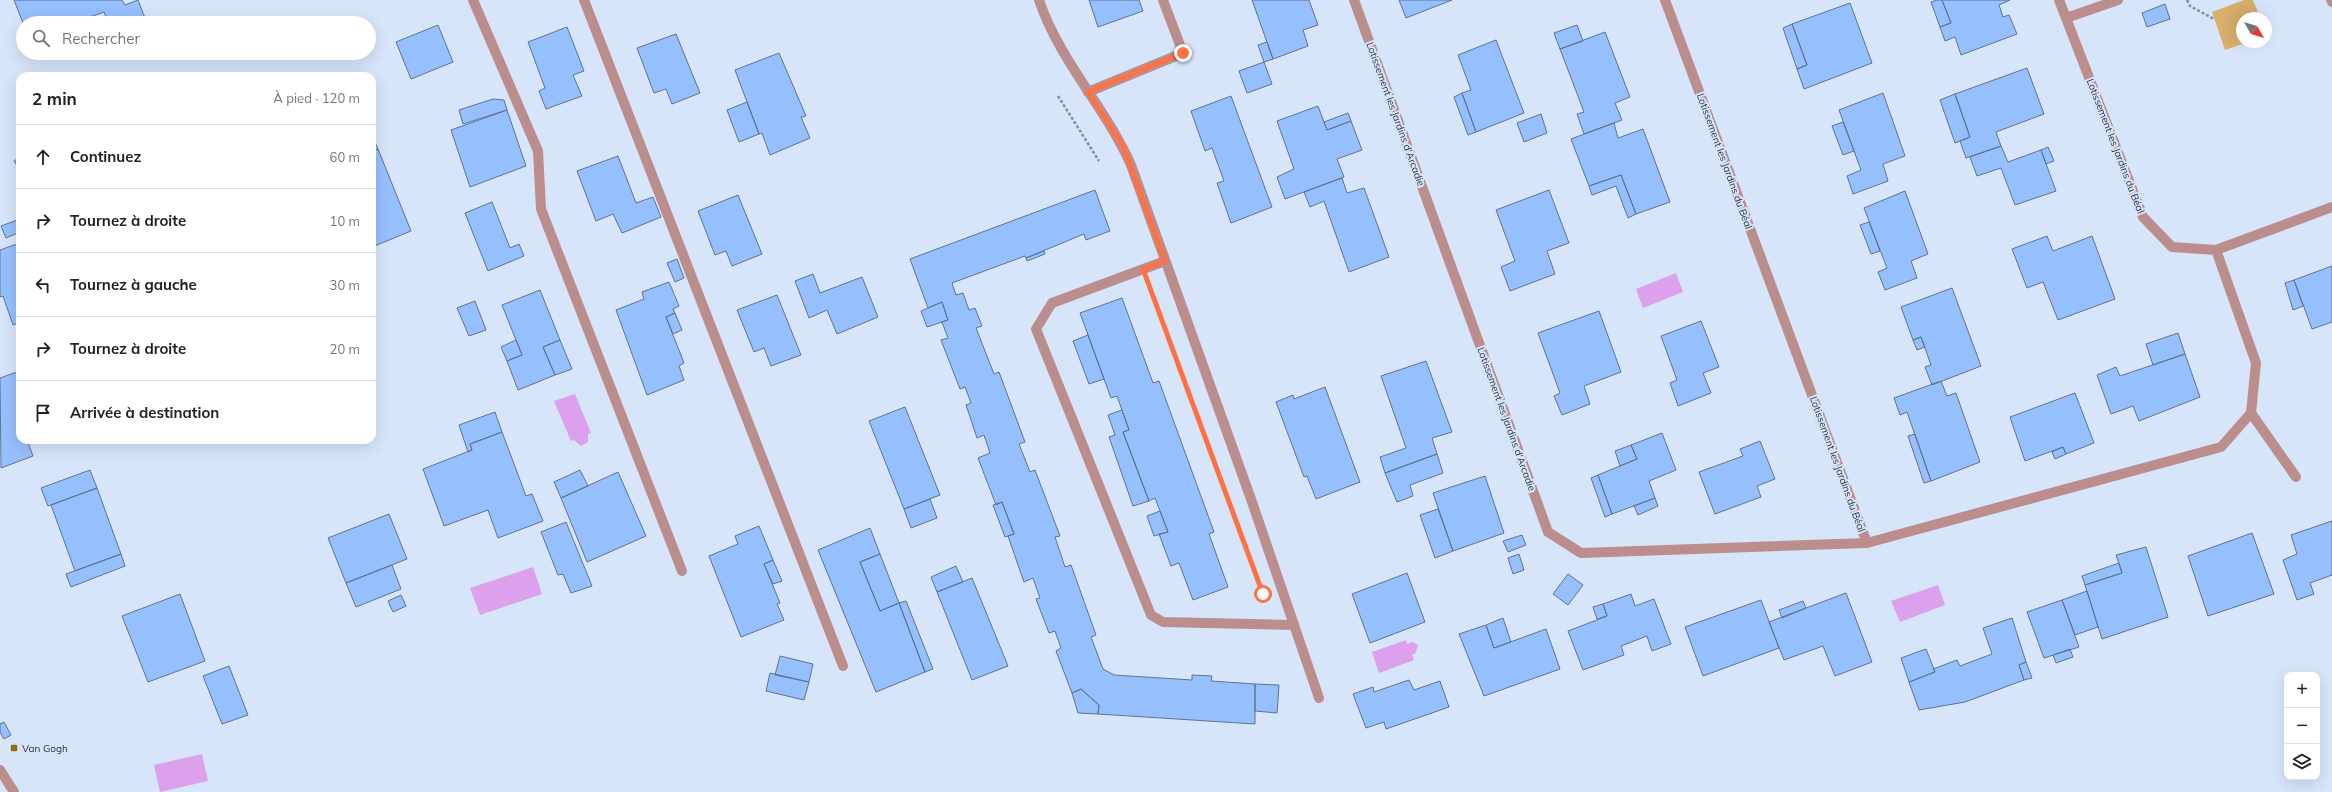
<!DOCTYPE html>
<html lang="fr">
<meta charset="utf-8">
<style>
body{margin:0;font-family:Mulish,sans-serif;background:#f2f2f2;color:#202124}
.controls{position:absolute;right:12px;bottom:12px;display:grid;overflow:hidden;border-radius:8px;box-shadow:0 4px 16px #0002}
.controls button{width:36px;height:36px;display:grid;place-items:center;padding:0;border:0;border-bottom:1px solid #e0e0e0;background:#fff;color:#202124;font:20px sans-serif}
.compass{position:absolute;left:2236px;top:12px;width:36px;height:36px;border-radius:50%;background:#fff;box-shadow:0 4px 16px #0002;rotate:128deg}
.stop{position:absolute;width:12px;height:12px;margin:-9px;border:3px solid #ff7043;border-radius:50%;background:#fff}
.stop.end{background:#ff7043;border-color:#fff;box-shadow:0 1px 4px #0008}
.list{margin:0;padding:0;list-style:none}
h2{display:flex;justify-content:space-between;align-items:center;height:52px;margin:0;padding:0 16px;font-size:17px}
h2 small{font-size:13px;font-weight:400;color:#757577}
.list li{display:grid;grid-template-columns:26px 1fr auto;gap:12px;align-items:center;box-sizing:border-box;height:64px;padding:0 16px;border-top:1px solid #e0e0e0}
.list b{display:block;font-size:15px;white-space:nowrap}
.list em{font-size:13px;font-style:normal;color:#757577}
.icon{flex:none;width:22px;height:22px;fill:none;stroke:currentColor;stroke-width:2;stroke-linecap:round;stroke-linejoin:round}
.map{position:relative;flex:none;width:2332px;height:792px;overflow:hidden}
.search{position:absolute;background:#fff;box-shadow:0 4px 16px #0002;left:16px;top:16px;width:360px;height:44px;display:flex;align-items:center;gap:10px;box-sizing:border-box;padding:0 14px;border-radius:22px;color:#757577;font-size:15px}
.panel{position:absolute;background:#fff;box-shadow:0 4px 16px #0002;left:16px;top:72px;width:360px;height:372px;border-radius:12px}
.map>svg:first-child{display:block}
</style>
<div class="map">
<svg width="2332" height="792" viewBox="0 0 2332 792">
<rect width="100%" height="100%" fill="#d7e5fa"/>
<!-- green -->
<path fill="#d9af6b" d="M2244,0H2253L2260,18H2242V42H2248L2225,50L2212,12Z"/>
<!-- water -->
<path fill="#dca0ed" d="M1676,273L1683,292L1643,308L1636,289Z
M575,394L591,433L588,434V442L581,446L574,440L571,441L554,401Z
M533,567L542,594L480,615L470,588Z
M1938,585L1945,605L1900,622L1891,601Z
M1406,640L1407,644L1413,642L1418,645L1415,654H1412L1414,660L1379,673L1372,652Z
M202,754L208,781L160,792L154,765Z"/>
<!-- building -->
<path fill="#96bffd" stroke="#5e7393" d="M14,0H122L125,5L138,0L147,23H108L104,12L73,23H23Z
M1089,0H1139L1143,11L1098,27Z
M1252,0H1309L1318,25L1303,30L1308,46L1273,59Z
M1399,0H1452L1406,18Z
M1937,0H1942L1951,23L1940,27L1931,2Z
M1942,0H2010L1999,5L2003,17L2009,15L2017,34L1961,55L1955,37L1945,41L1940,27L1951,23Z
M1850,3L1872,63L1804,89L1797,69L1807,65L1792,24Z
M2165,4L2170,19L2147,27L2142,13Z
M1792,24L1807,65L1797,69L1783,28Z
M438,25L453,62L411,79L396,42Z
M1577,25L1583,41L1560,49L1554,33Z
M567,27L584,71L573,75L582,96L546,109L539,91L545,88L528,42Z
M1605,32L1630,97L1615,103L1622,120L1584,134L1577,114L1584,112L1560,49Z
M676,34L700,93L672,104L666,89L654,93L637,48Z
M1496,40L1524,113L1476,132L1462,93L1471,90L1458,55Z
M1267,42L1273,59L1264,62L1258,45Z
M779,53L806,116L801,117L810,138L770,155L762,133L759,134L735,70Z
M1264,62L1272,84L1247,93L1239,71Z
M2027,68L2044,114L1996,132L2001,146L1966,158L1960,141L1970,137L1955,94Z
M1462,93L1476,132L1468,135L1454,97Z
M1883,93L1905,156L1883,164L1888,181L1853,194L1847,176L1861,170L1839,110Z
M1955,94L1970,137L1955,143L1940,100Z
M1231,96L1272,207L1231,223L1217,183L1224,181L1212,148L1205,151L1191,111Z
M493,99L504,100L507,110L463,124L459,110Z
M747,102L759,134L739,142L727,110Z
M1318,106L1327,130L1351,121L1362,150L1337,159L1344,177L1285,199L1277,177L1294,169L1277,121Z
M507,110L526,166L470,187L451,130Z
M1348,113L1351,121L1327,130L1324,122Z
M1541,114L1547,133L1524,142L1517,123Z
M1843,122L1854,151L1843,155L1832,126Z
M1614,123L1618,138L1643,129L1670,202L1636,214L1621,175L1589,186L1571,139Z
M373,138L378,149L372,151V139Z
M2001,146L2008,162L2041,150L2056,191L2015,205L2001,168L1977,176L1970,157Z
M2048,147L2054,161L2046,164L2041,150Z
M378,149L411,231L372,247V151Z
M618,156L636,203L653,197L661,217L622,233L613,214L596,221L577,171Z
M20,157V170L14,161Z
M1621,175L1636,214L1628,218L1616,186L1592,195L1589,186Z
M1342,178L1347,193L1364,188L1389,257L1349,272L1324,201L1310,207L1304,192Z
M1095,190L1110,231L1086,240L1084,234L1026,258L1025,256L952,283L956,295L963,293L969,310L975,308L982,326L976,328L994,374L999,372L1025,442L1019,444L1030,472L1035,470L1060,536L1055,537L1065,567L1071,565L1096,635L1091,637L1103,669L1114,675L1192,680V675L1212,676L1211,681L1255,684V724L1098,714L1099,705L1081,689L1072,693L1056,651L1061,648L1055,631L1049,633L1036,599L1040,598L1033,578L1024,582L1008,536L1014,534L1002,502L996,505L978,458L990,453L984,435L977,438L966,405L971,403L965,387L960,389L941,340L948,338L942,322L948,320L942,302L928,308L910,259Z
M1549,190L1569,243L1547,251L1555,274L1510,291L1501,267L1515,261L1496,210Z
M1905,191L1928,254L1911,261L1917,278L1885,290L1878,272L1887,268L1864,208Z
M738,195L762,254L732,266L726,251L715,255L698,211Z
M492,202L510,248L519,244L524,256L488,271L465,213Z
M20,219V232L6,238L1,226Z
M1869,222L1880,251L1871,254L1860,225Z
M2047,236L2053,251L2092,236L2115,299L2058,320L2043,282L2027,288L2012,249Z
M20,243V322L13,325L3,296L0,297V250Z
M1044,251L1045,254L1027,261L1026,258Z
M677,259L684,278L675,282L667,263Z
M2332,266V322L2312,329L2294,280Z
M813,274L820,293L862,277L878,317L837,334L827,310L809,318L795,281Z
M2294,280L2303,306L2293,310L2285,283Z
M669,282L679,306L673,309L675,313L666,317L684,363L679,366L684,380L647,395L616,310L644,299L642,292Z
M1952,288L1981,366L1932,385L1925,367L1931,365L1921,337L1913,340L1901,307Z
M540,290L560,340L543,347L555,375L518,390L507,361L522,355L502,305Z
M777,295L801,355L771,366L764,348L754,352L737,310Z
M1122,298L1153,383L1159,381L1214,532L1209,534L1228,587L1193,600L1179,563L1171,566L1159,534L1168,532L1160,511L1155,498L1149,501L1123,432L1129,430L1122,410L1117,396L1111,398L1080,313Z
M475,301L486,330L469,336L457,308Z
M942,302L948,320L927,327L921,311Z
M1599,311L1621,372L1584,386L1590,404L1562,415L1554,396L1560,393L1538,333Z
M675,313L682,330L673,334L666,317Z
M1701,321L1719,367L1703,373L1711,393L1678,406L1670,383L1677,380L1661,336Z
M2178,333L2185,354L2153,365L2146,344Z
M1088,335L1104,379L1089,384L1073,341Z
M1921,337L1925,347L1917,350L1913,340Z
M516,340L522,355L507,361L501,347Z
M560,340L572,369L555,375L543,347Z
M2185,354L2200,397L2139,421L2133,406L2111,414L2097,375L2116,367L2120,376Z
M1426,361L1452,432L1432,438L1437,454L1385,473L1380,457L1406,448L1381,376Z
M20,371V440H27L33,456L1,468L0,378Z
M1941,381L1947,396L1956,393L1980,462L1931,481L1907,412L1900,415L1894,398Z
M1325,387L1360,482L1316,499L1307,476L1304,477L1276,402L1293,395L1294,399Z
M2075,393L2094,443L2066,454L2063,447L2025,461L2010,417Z
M905,407L940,495L904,509L869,421Z
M1122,410L1129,430L1123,432L1149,501L1133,506L1109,437L1115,435L1108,415Z
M495,412L502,432L470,444L472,450L468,452L459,425Z
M502,432L526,496L532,494L543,521L498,538L488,510L444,526L423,469L472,450L470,444Z
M1662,433L1676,470L1649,481L1655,498L1612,514L1598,475L1637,459L1631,445Z
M1915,434L1931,481L1924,483L1908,436Z
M1760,441L1775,479L1757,486L1761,497L1715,514L1699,472L1743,456L1740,449Z
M1631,445L1637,459L1620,466L1615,451Z
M2063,447L2066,454L2055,459L2052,452Z
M1437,454L1443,473L1410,485L1413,496L1397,502L1385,473Z
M90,470L97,488L48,506L41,488Z
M580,470L588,486L561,498L554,482Z
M618,472L646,536L587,562L561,498Z
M1598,475L1612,514L1605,517L1591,478Z
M1485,476L1504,533L1453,551L1433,493Z
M97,488L121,554L75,571L51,505Z
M1655,498L1658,506L1638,515L1634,506Z
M930,499L937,518L911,528L904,509Z
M1002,502L1014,534L1005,537L993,505Z
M1438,509L1453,551L1435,558L1420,515Z
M1160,511L1168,532L1154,536L1147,516Z
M389,514L407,559L346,583L328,538Z
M2332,521V575L2310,583L2314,594L2297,600L2283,560L2297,554L2291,535Z
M566,522L592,586L571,593L563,574L558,575L541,532Z
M759,526L773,560L764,564L780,603L777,604L784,620L741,637L709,556L738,544L735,536Z
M870,528L880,554L860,562L880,611L899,603L925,672L876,692L818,550Z
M2252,533L2274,594L2208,616L2188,556Z
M1522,535L1526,545L1508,552L1503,541Z
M2146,547L2168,617L2102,639L2085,585L2122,573L2116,555Z
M121,554L125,566L71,587L66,574Z
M880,554L899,603L880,611L860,562Z
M1519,554L1524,570L1513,574L1508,558Z
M773,560L782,581L773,584L764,564Z
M2119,563L2122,573L2085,585L2082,576Z
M392,565L401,589L356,607L346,583Z
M956,566L963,582L937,592L931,577Z
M1407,573L1425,622L1370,643L1352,594Z
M1568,574L1583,585L1568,605L1553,594Z
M972,578L1008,666L972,680L937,592Z
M2087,591L2098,627L2075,635L2062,600Z
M1846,593L1872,662L1835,676L1823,646L1784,660L1769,622Z
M180,594L205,661L148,682L122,616Z
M1631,594L1635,606L1654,599L1671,644L1652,651L1647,636L1621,646L1624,655L1583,670L1568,631L1607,616L1603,604Z
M401,595L406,606L393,612L388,601Z
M1761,600L1779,648L1703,676L1685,627Z
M2062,600L2079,647L2044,658L2027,612Z
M906,601L933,669L925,672L899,603Z
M1803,601L1806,608L1782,618L1779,610Z
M1603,604L1607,616L1597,619L1593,607Z
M1503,618L1511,642L1494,648L1486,625Z
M2012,618L2026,662L2019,665L2024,680L1965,702L1919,710L1909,682L1935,672L1933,669L1957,660L1960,666L1992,654L1983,628Z
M1486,625L1494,648L1546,629L1560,669L1484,696L1459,634Z
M1926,649L1935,672L1909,682L1901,658Z
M2070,649L2073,657L2056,663L2053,655Z
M780,656L813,664L809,682L775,675Z
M2026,662L2032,678L2024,680L2019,665Z
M229,666L248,715L222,724L203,676Z
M770,673L809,682L804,700L766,691Z
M1409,680L1414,690L1440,681L1449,707L1386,729L1384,722L1366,728L1353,694L1373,687L1374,692Z
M1255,684L1279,685L1277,713L1255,711Z
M1081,689L1099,705L1098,714L1078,713L1072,693Z
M4,722L11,735L4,739L0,732V724Z"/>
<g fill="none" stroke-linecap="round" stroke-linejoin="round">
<!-- path -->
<path stroke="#828e9f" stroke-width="2.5" stroke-dasharray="3 2" stroke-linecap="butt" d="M2187,0L2190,6L2214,19
M1058,96L1099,161"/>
<!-- service -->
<path stroke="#bb8d8d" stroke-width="10" d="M1088,92L1183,53L1163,0
M1165,261L1052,303L1036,329L1151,615L1163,622L1294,625"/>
<!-- minor -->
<path stroke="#bb8d8d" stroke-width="10" d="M473,0L538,151L541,209L682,571
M584,0L843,666
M1039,0C1059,60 1106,108 1131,165L1251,499L1319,698
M1354,0L1548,532L1581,553L1867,543L2221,447L2251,413L2256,363L2216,250
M1665,0L1867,543
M2059,0L2143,217L2172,247L2216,250L2332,207
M2331,0L2332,2
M2066,18L2118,0
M2251,413L2296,477
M0,770L14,792"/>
</g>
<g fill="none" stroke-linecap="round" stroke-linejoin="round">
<!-- route -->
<path stroke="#ff7043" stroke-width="5" d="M1183,53L1088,92L1123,146L1165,261L1143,269L1263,594"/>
</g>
<!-- markers -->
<rect fill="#946a15" stroke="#d7e5fa" stroke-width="1.5" x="10" y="744" width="8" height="8" rx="2"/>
<g text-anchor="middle" stroke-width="4" stroke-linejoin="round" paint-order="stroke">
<!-- street labels -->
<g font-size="10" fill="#2a3341" stroke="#d7e5fa">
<text transform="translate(1396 114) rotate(70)" y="4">Lotissement les Jardins d'Arcadie</text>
<text transform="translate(2116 146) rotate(69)" y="4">Lotissement les Jardins du Béal</text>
<text transform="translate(1725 161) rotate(70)" y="4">Lotissement les Jardins du Béal</text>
<text transform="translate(1507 419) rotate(70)" y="4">Lotissement les Jardins d'Arcadie</text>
<text transform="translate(1838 464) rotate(70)" y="4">Lotissement les Jardins du Béal</text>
</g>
<!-- poi labels -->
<g font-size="10" fill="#2a3341" stroke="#d7e5fa" text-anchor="start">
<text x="22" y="752">Van Gogh</text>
</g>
</g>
</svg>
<div class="controls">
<button>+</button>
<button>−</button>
<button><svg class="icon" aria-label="layers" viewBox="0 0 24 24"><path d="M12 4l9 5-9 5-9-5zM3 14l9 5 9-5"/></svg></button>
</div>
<svg class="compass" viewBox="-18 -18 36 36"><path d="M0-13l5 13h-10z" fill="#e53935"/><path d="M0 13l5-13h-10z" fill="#757577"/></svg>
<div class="stop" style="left:1263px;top:594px"></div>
<div class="stop end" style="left:1183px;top:53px"></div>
<div class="search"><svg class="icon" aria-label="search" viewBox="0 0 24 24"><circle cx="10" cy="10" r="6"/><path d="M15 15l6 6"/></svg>Rechercher</div>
<section class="panel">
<h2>2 min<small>À pied · 120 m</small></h2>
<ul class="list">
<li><svg class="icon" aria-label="ahead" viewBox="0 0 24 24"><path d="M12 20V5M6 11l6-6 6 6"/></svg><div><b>Continuez</b></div><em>60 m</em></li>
<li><svg class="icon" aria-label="right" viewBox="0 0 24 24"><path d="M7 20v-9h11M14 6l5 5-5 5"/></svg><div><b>Tournez à droite</b></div><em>10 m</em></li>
<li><svg class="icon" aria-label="left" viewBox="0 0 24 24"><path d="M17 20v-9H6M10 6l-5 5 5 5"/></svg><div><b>Tournez à gauche</b></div><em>30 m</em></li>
<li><svg class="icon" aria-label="right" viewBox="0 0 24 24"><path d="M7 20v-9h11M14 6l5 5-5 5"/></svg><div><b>Tournez à droite</b></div><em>20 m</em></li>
<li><svg class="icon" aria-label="arrive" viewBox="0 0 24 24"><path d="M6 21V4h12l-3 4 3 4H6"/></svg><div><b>Arrivée à destination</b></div></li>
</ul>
</section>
</div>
